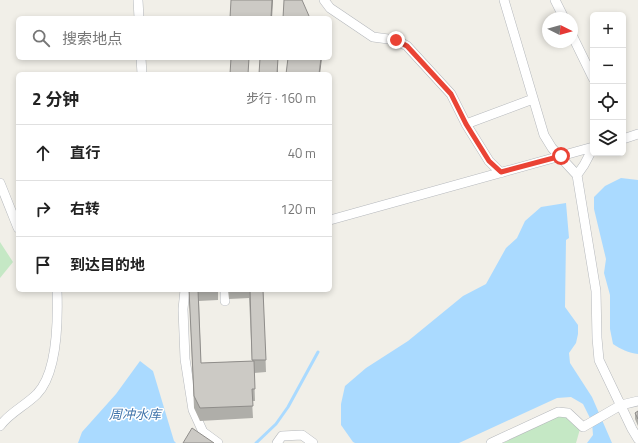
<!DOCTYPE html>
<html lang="zh">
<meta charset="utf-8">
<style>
body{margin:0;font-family:"Titillium Web","Noto Sans SC",sans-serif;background:#f6f6f6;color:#222}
.controls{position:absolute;right:12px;top:12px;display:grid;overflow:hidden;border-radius:6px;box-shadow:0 2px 6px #0003}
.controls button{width:36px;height:36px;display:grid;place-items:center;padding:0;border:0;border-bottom:1px solid #e0e0e0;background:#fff;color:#222;font:20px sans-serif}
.compass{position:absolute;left:542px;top:12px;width:36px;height:36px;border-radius:50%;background:#fff;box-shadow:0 2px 6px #0003;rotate:95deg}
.stop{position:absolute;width:12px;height:12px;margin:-9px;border:3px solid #ea4335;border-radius:50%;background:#fff}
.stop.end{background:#ea4335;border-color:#fff;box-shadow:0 1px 4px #0008}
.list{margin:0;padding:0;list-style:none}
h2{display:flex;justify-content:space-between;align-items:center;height:52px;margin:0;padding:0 16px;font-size:17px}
h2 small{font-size:13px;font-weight:400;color:#767676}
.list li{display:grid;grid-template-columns:26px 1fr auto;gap:12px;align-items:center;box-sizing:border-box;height:56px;padding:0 16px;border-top:1px solid #e0e0e0}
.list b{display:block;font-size:15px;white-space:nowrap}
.list em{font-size:13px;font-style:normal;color:#767676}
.icon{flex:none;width:22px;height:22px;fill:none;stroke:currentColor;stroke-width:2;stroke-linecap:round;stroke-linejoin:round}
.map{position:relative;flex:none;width:638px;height:443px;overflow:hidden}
.search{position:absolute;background:#fff;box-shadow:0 2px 6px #0003;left:16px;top:16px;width:316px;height:44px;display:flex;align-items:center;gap:10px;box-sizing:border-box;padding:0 14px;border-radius:6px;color:#767676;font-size:15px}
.panel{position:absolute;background:#fff;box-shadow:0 2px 6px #0003;left:16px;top:72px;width:316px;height:220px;border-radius:6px}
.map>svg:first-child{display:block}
</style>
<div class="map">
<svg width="638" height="443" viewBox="0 0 638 443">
<rect width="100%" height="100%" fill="#f1efe8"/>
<!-- green -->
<path fill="#c5e8c5" d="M0,242L13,262L0,278Z
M558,416H567L580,429L576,443H503Z"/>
<!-- water -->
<path fill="#aadaff" d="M621,178L638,180V354C629,353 620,349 613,344L610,329V295L604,273L606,259L594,209V197L605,186Z
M566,203L569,238L566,240L565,307L578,325V334L576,343L569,353L570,363L592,397L612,443H587L593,435L592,422L583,404L571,397L557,398L459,443H355L353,442L341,425V404L345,386L366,368L408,341L463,296L486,284L506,248L517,238L525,221L541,207Z
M140,361L153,371L174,441L176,443H78L82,432L116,394Z"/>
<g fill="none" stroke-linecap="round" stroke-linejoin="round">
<!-- stream -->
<path stroke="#aadaff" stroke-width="3" d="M256,443L276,424L288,407L318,352"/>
<defs>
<path id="minor" d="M138,0L139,18
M324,0L330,8L373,37L396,40L407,46L451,94L466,124
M504,0L544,135L552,148L577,175L584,165L593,148
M555,0L564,18
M572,35L593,78
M141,58L142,74
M623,139L638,134
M501,173L489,161L466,124L533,99
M577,175L596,291L597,338L599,360L632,429L638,439
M0,183L18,228
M330,220L593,147
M185,290L183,309L185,359L193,410L203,432L218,443
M225,290V301
M0,426C9,413 25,406 37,394C58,372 58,319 57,290
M277,443L282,436L302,435L313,443
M491,443L558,412L568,413L583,427L621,405L638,401"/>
</defs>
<!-- minor casing -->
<use href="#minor" stroke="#b5b8bc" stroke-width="10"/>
<!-- minor -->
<use href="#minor" stroke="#fff" stroke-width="9"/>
</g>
<!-- wall -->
<path fill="#afaea9" d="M189,290H218V300L199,301L201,363L252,361L249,298L229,299L228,290H263L266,372L254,373L255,401H252L253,418L200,421L194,408Z
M638,411V426L635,419V413Z"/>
<!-- shaded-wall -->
<path fill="#8f8d8a" d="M272,0H273L272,18H271Z
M278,58V74H277Z
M321,58H322L320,74H319Z"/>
<!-- building -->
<path fill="#cccac5" stroke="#8f8d8a" d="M231,0H272L271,18H230Z
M284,0H302L309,16V18H283Z
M231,58H249L248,74H230Z
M260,58H278L277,74H259Z
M288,58H321L319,74H286Z
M189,290H198L201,363L254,361L255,389H252L253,406L200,408L194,396Z
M250,290H263L266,360H252Z
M638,411V419L635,413Z
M192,428L214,443H183Z"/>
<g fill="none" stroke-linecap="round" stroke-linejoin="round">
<!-- route -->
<path stroke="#ea4335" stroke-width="5" d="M396,40L407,46L451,94L466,124L489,161L501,172L561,156"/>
</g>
<g text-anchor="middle" stroke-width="3" stroke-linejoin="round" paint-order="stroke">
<!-- water labels -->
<g font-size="13" font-style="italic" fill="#4174aa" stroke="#fff">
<text x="135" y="419">周冲水库</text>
</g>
</g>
</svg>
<div class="controls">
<button>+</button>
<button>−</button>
<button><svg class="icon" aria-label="locate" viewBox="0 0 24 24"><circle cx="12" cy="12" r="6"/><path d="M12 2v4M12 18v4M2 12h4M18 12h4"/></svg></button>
<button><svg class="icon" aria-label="layers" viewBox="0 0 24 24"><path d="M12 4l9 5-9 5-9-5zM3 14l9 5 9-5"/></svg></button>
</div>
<svg class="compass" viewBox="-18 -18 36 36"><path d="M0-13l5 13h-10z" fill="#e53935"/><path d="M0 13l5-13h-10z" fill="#767676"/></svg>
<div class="stop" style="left:561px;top:156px"></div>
<div class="stop end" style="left:396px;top:40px"></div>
<div class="search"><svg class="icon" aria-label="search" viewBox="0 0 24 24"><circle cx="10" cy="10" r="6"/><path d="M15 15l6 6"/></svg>搜索地点</div>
<section class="panel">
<h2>2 分钟<small>步行 · 160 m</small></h2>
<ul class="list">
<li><svg class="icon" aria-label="ahead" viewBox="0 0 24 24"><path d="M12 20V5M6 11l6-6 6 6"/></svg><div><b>直行</b></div><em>40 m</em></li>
<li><svg class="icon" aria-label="right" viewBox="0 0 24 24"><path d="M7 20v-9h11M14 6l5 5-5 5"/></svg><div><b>右转</b></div><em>120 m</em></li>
<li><svg class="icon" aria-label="arrive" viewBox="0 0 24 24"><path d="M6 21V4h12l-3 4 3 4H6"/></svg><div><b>到达目的地</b></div></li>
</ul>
</section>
</div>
